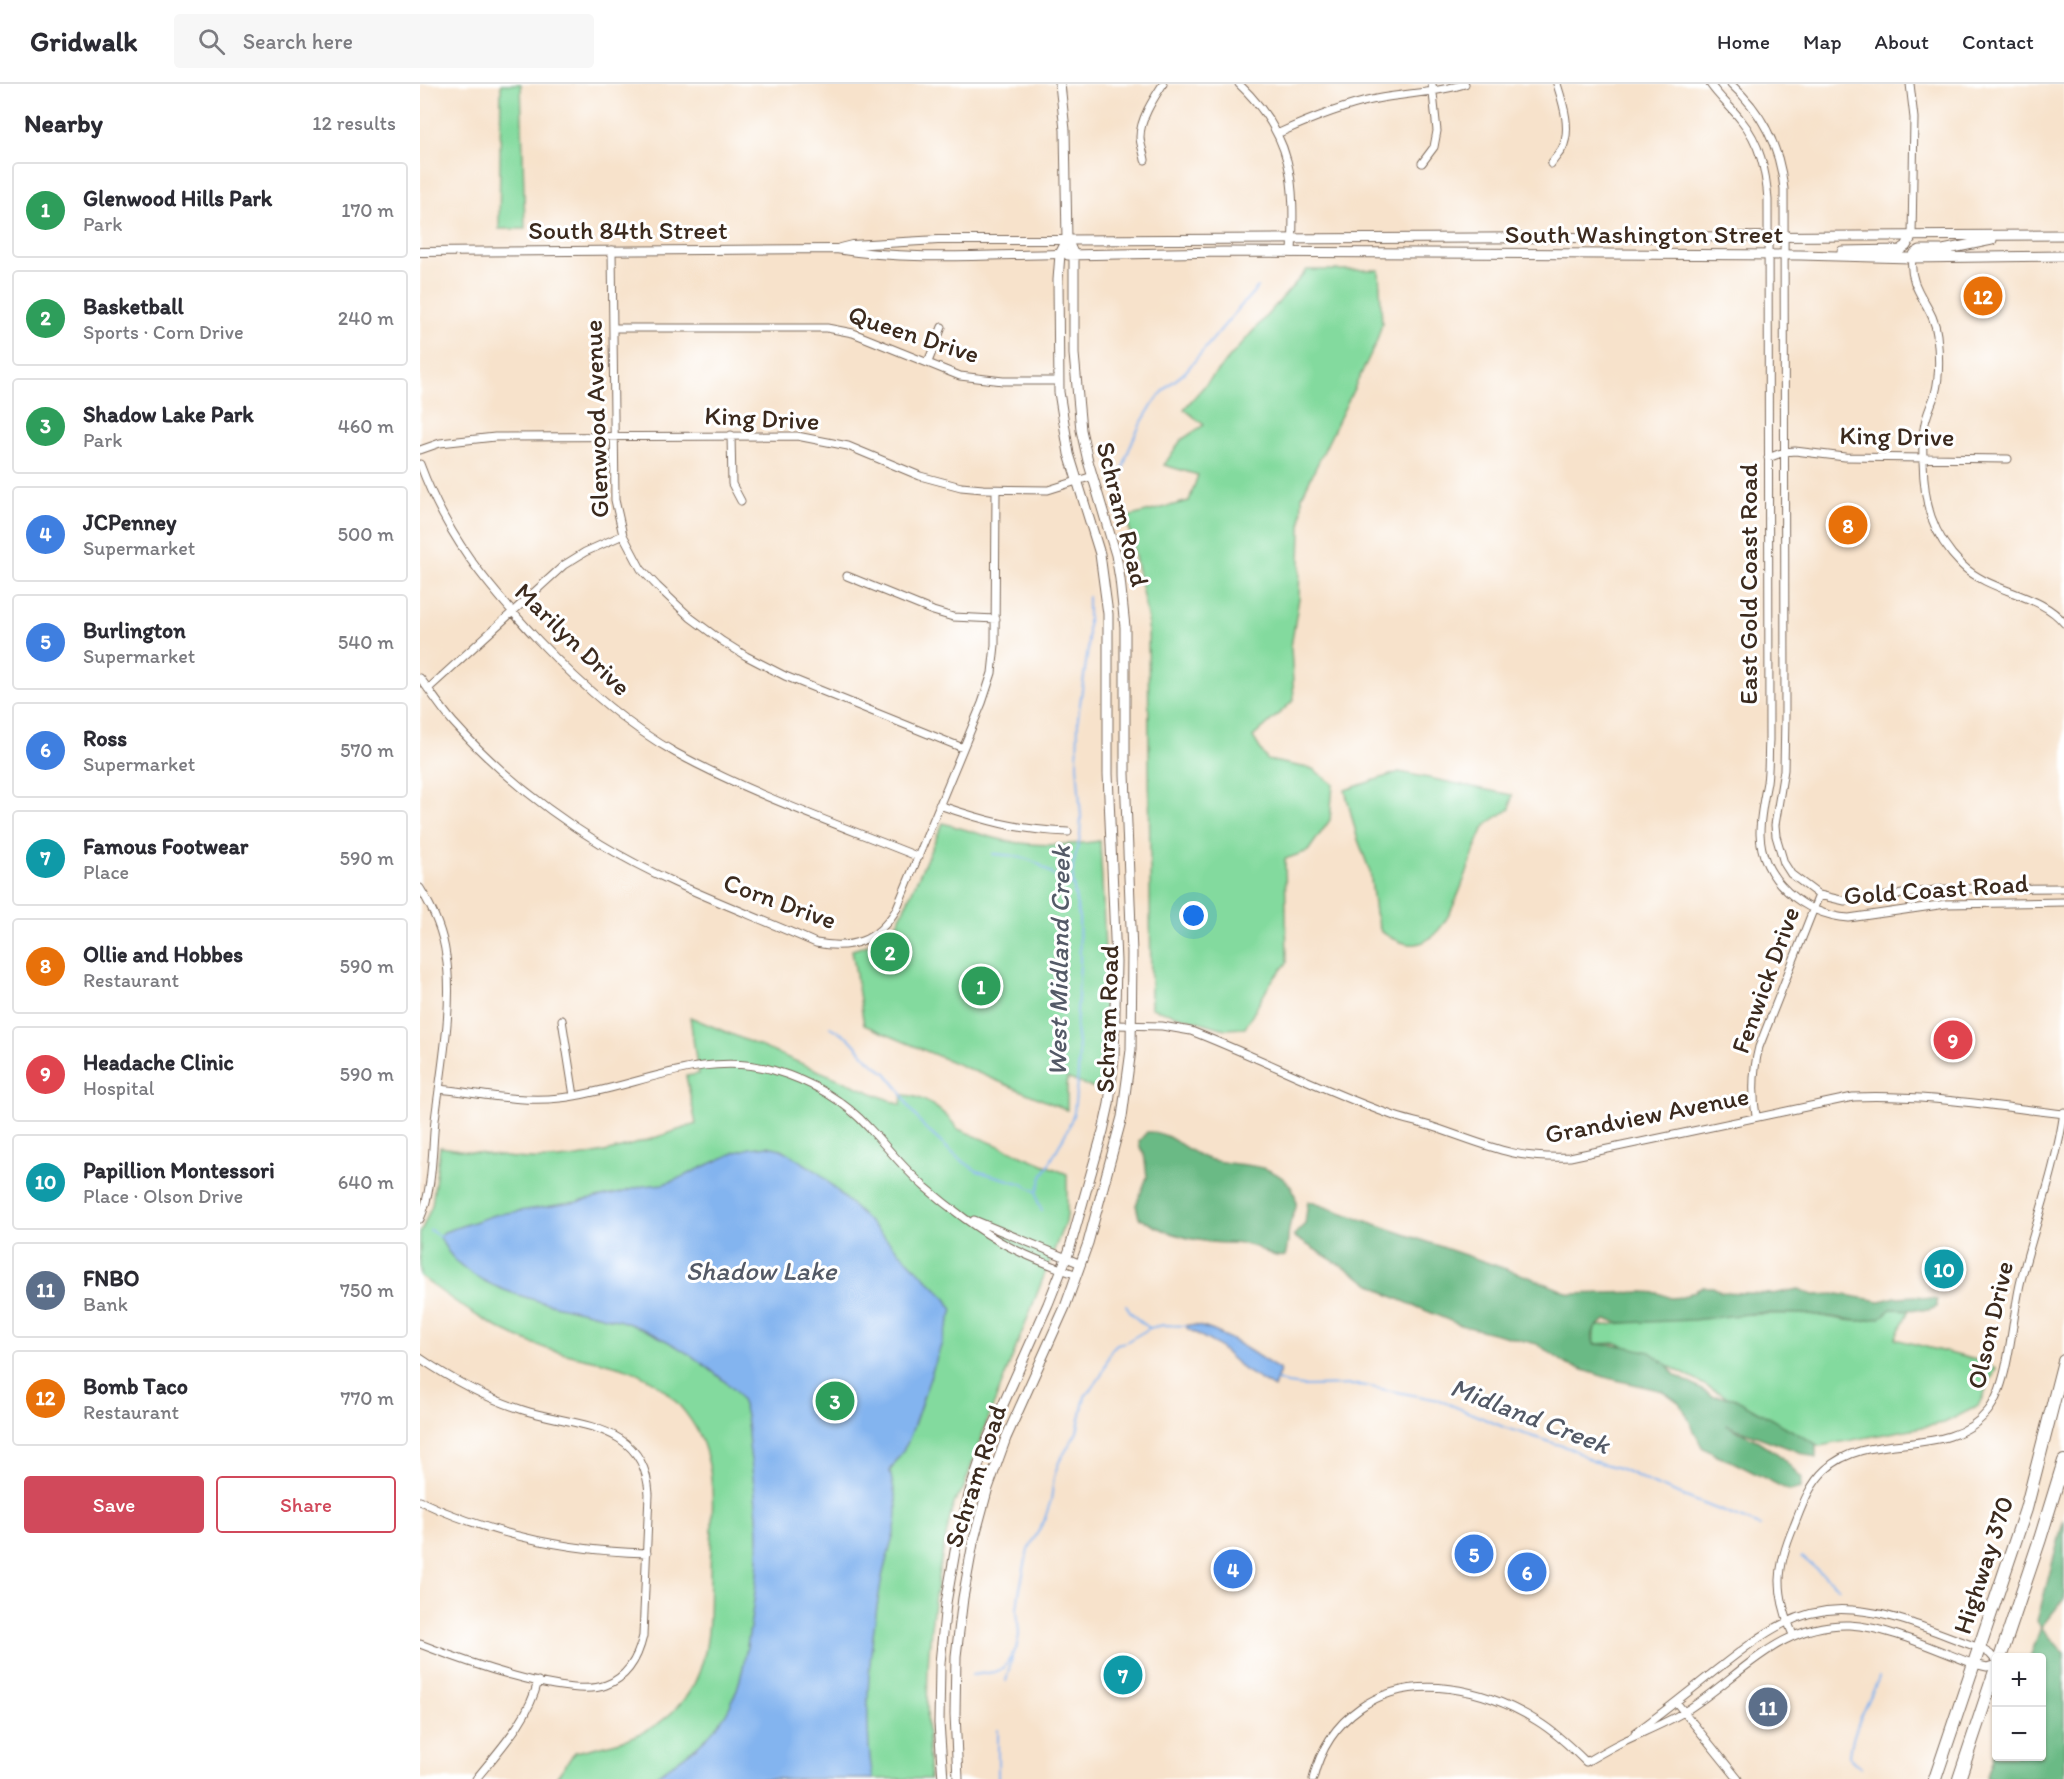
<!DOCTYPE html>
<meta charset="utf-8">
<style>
body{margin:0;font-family:Itim,sans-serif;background:#f7f7f7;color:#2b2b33}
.controls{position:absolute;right:18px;bottom:18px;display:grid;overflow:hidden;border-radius:6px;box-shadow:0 2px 4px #0004}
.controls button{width:54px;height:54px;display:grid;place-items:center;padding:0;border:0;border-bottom:2px solid #e1e1e2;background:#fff;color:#2b2b33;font:30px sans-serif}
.you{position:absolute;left:774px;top:832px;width:21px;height:21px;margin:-15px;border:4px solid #fff;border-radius:50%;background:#1a73e8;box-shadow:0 0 0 9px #1a73e833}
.badge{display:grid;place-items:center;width:39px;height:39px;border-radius:50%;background:#d1495b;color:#fff;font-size:20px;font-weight:700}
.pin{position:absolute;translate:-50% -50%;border:3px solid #fff;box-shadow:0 2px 6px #0006}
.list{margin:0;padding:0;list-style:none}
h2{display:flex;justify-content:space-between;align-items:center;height:78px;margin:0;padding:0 24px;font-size:26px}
h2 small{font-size:20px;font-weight:400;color:#7c7c81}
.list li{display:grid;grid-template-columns:39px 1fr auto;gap:18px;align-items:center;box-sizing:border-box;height:96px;margin:0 12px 12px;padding:0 12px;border:2px solid #e1e1e2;border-radius:6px}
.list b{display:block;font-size:22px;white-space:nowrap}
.list p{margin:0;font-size:20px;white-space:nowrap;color:#7c7c81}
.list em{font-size:20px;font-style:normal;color:#7c7c81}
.actions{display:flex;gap:12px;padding:18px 24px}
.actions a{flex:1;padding:14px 0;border:2px solid #d1495b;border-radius:6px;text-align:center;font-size:21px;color:#d1495b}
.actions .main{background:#d1495b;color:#fff}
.icon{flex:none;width:33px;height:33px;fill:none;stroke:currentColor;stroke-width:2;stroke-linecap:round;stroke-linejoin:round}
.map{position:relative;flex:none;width:1644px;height:1695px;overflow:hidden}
header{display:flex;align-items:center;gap:36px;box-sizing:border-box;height:84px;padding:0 30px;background:#fff;border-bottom:2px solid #e1e1e2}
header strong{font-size:28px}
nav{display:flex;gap:33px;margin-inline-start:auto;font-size:21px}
.search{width:420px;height:54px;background:#f7f7f7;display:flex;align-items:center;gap:15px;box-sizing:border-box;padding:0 21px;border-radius:6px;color:#7c7c81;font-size:22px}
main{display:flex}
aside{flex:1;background:#fff}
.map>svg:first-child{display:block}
</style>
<header>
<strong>Gridwalk</strong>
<div class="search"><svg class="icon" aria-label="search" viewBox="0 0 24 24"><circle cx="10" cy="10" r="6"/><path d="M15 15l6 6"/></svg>Search here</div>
<nav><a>Home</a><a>Map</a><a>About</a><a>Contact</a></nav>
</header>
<main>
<aside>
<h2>Nearby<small>12 results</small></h2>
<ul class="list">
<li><span class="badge" style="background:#2e9e5b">1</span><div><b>Glenwood Hills Park</b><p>Park</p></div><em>170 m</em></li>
<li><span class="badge" style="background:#2e9e5b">2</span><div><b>Basketball</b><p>Sports · Corn Drive</p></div><em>240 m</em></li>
<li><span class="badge" style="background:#2e9e5b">3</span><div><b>Shadow Lake Park</b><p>Park</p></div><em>460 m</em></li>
<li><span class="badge" style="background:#3f7fe0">4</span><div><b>JCPenney</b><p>Supermarket</p></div><em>500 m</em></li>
<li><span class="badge" style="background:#3f7fe0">5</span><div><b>Burlington</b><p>Supermarket</p></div><em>540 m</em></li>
<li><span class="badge" style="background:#3f7fe0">6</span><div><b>Ross</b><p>Supermarket</p></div><em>570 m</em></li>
<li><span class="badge" style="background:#0f9aa8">7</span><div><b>Famous Footwear</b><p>Place</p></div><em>590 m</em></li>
<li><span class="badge" style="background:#e8710a">8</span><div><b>Ollie and Hobbes</b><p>Restaurant</p></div><em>590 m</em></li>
<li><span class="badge" style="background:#e0444e">9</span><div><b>Headache Clinic</b><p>Hospital</p></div><em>590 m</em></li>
<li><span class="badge" style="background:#0f9aa8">10</span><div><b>Papillion Montessori</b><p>Place · Olson Drive</p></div><em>640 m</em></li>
<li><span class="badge" style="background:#5c6f8a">11</span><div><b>FNBO</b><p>Bank</p></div><em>750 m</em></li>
<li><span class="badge" style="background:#e8710a">12</span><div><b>Bomb Taco</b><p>Restaurant</p></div><em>770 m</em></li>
</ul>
<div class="actions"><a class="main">Save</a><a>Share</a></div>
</aside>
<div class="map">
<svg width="1644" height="1695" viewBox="0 0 1644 1695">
<rect width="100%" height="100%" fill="#fff"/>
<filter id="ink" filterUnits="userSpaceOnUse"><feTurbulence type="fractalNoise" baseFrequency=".0167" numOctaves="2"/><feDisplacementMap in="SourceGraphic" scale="12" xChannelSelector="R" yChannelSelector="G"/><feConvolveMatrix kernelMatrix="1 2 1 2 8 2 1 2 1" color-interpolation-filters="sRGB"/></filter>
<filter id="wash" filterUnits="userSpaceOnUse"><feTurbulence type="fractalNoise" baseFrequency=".008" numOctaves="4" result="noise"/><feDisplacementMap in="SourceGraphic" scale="24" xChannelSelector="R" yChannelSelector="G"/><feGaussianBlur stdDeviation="1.35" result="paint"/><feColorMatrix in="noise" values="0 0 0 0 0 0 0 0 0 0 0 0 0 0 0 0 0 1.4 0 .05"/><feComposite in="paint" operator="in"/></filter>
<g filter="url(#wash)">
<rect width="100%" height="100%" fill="#f7e2cb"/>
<!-- green -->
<path fill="#83da9e" stroke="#5f825e" stroke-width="1.5" d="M81,0H101L105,145H79Z
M887,186H959L962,240L956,259L882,412L879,514L871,563L874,616L833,653L847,676L893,685L913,700L910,736L888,767L865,775L867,879L851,898L825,944L805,945L731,924L728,537L707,433L769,417L778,391L744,381L761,356L784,341L764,325Z
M979,688L1092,711L1090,725C1083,730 1068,736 1064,744C1048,773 1034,855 996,860C984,862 971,853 961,848L955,829L950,788L937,753L925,706Z
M523,739C552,747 580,758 610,760C634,762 657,760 680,757C684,840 690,924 680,1007L647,994V1026L444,941L432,866L454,859L477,840Z
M270,933L481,1021L482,1011C503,1010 526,1029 538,1045L647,1090V1133L565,1343L543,1406C532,1415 529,1439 526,1453C507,1537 504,1609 510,1695H135L155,1668C195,1659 232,1653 260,1620C271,1608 279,1592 283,1576C291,1547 289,1516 290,1486C291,1448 297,1406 286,1369C279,1343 263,1323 244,1306C210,1276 165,1278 125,1264C74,1246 43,1224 0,1192V1150L12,1121L20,1063C59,1069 98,1077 138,1075C185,1072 231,1055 276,1040L266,992L278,990Z
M1471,1225L1489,1226L1475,1255L1556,1276L1576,1285L1558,1322L1524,1339L1400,1362L1247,1281L1197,1259L1174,1260V1243C1244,1233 1316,1229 1387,1230C1404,1231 1421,1237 1438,1237C1451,1237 1461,1233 1471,1225Z"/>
<!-- forest -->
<path fill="#6aba85" stroke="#527252" stroke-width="1.5" d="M727,1048C750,1047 763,1066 785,1074C813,1084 844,1075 867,1098C873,1104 877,1113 876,1123C875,1129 871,1134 870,1140C867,1151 869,1162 865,1172C853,1175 841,1164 830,1161C815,1158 799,1160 784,1157C761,1154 738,1145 719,1134L716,1121L727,1093L724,1069L720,1063L719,1057Z
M888,1117L1112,1194L1151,1210L1223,1208L1238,1209L1251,1214L1263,1213L1283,1203H1293L1301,1208L1352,1210L1379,1205L1393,1211L1418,1210L1460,1217L1476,1213L1497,1212L1517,1216V1223L1509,1226L1471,1225L1460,1234L1438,1237L1391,1230L1337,1229L1273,1236L1202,1239L1186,1236C1175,1243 1170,1247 1174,1260L1204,1262L1230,1268L1247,1281L1255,1291L1293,1312L1314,1314L1396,1360V1374L1306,1341L1338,1357L1358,1370L1382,1394L1381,1404L1370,1407L1313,1378L1297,1372L1282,1363L1261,1320L1243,1307L1188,1294L1148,1281L1117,1260L1040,1241L969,1211L873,1152L885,1140Z
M1644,1435V1515L1621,1543L1644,1569V1695H1566L1576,1665V1672H1622V1574L1610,1573L1621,1543L1617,1537Z"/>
<!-- water -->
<path fill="#83b4ef" stroke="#5f6f86" stroke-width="1.5" d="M348,1062L361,1065L398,1088L499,1187L525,1213L533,1226L492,1347L487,1360L470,1387C472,1399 476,1411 477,1423C478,1448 465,1474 461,1499C450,1562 442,1631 453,1695H231C259,1676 295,1654 310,1622C322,1598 326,1569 330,1543C334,1515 339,1486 338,1457C338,1425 333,1394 329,1362C327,1342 328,1318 311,1303C281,1276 246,1253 207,1239C152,1221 44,1214 20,1153L24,1148L74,1131L157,1118L200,1109L223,1102L243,1100L255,1096L316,1068L330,1064Z
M769,1241C797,1241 836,1272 860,1286L854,1304L824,1286L797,1261L768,1245L766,1242Z"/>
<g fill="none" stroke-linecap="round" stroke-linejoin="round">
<!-- stream -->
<path stroke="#83b4ef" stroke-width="2" d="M699,418C699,376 720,332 748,302C754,296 761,293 766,287C790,259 813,230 838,203
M573,770C589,771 605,772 620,781C632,789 638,798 653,800
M410,943L428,953L450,977L466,989L479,1005L490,1025L505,1044L538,1074L557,1087L603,1100L617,1108
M622,1127L618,1118L617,1108L622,1093L648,1045L654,1028L658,990L659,967L656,945L660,879L659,834L653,800V782L660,753L661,733L657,681L658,633L668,565V513
M10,1146L20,1153
M706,1221C712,1232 719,1237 730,1244
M858,1296L867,1300L884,1302L940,1301L1019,1316L1086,1344L1152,1365L1172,1377L1199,1384L1238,1402L1340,1442
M1382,1473L1419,1504
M552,1591L574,1588L584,1584L596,1565L599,1551L597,1525L599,1509L608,1466L624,1437L631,1416L634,1393L639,1378L657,1348L665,1312L672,1305L682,1290L691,1266L697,1260L706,1258L730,1244L743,1241L766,1242
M586,1597L592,1574
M578,1646V1695
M1441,1684L1430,1673C1431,1646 1449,1619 1459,1593"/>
</g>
</g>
<g filter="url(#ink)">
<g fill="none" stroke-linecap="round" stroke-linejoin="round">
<defs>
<path id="minor" d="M819,0C874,52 875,98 872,169
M1290,0C1299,13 1311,23 1321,36C1340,59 1346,87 1348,116L1349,656C1348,670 1349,684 1347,698C1344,715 1340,732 1340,749C1341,796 1384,831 1429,834L1526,820L1644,818
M1311,0C1342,28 1360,64 1364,105L1365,632L1364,686L1355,741L1356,752L1364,779L1371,790L1399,811L1425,817L1524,805L1644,804
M1490,0L1494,34L1492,152
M859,49C890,35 922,22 956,15C986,9 1016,9 1045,0
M725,76C724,69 720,60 720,53C720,35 734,14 743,0
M1002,79L1014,63L1017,47L1012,0
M1131,80C1134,75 1139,70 1142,65C1152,46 1143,19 1137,0
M192,166L195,416L203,451L221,485L237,502L271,534L302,557L326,572L365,592L543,664
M1492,174C1488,207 1514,221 1517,251C1519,269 1520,292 1515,310C1511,322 1505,333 1504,345C1502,355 1503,367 1503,377C1504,419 1511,450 1542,481C1570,509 1620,509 1644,539
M193,244H407L433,249L540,292L583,297H638
M508,278L522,243
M311,351L312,400L321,417
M0,366L20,359L75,353L377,352L428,362L500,392L541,403L563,405L628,406L673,392
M1348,374L1364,368L1375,367L1425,373L1588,375
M0,380C27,453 66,500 118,556C159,599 204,640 256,669C333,711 417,740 499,773
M427,492L513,527L533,533L576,535
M0,594C11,608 21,624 33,638C75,685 127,727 181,760C248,801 324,827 396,859C432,866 457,857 476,826L562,619L572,589L575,561L576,406
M8,605L144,481L165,468L203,451
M519,721C565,737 599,746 648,748
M0,804C13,825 23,847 26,872C34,920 21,986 15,1036C12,1066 13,1107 0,1135
M142,936L154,1012
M695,941L742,942L771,947C838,973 902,1006 969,1030C983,1036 999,1038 1013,1043C1064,1060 1093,1076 1150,1073L1433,1013C1503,1010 1574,1022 1644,1030
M19,1005C58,1009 100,1019 140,1014C212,1006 280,965 353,986C390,997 424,1016 449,1044C468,1064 484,1085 505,1103C527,1122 561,1148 586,1161C608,1173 633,1182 657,1191
M1336,1032C1332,1008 1333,986 1339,963L1399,811
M554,1136L661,1180
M0,1274C32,1296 66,1314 103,1326C155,1343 225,1337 229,1410L223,1552C218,1574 208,1593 186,1601C150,1616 38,1575 0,1560
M0,1417C72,1451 147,1467 227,1469
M1373,1551C1355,1508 1356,1484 1374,1442C1382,1422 1389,1401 1405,1386C1449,1344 1528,1377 1568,1327C1590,1300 1592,1231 1601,1196C1615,1140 1636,1085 1644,1028
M1256,1618L1318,1695
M1215,1649C1241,1630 1266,1610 1291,1590C1334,1557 1375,1520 1433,1526C1476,1529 1519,1550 1560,1564L1570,1570L1576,1577
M56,1695C80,1665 109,1635 118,1597
M893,1695C900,1666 916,1641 940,1624C993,1587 1066,1605 1117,1637C1135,1648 1151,1663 1166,1678C1178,1671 1190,1664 1202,1658C1223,1648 1244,1640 1264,1628C1319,1594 1358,1539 1429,1541C1469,1543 1516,1566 1554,1580L1567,1583L1576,1580"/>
<path id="tertiary" d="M420,164L432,161L518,156H647
M0,168L416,165C490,177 566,171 640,170"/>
<path id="secondary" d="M647,156L1644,151
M1422,167L1480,166L1486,162L1492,152
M648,171L803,168L1380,171L1491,174L1644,172
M1492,174L1495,169L1500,166H1523L1572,156
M523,1695L519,1639L520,1579L526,1519L537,1456L551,1404L566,1359L628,1220L649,1167L683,1047L689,1020L694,973L696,878L688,690V530L680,470L649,370L639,308L638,196L640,170L647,156L645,46L640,0
M538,1695L535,1630L536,1572L543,1514L553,1459L567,1407L586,1354L645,1223L668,1159L702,1033L711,966L712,869L705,690V543L700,495L696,471L668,377L661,346L654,270V171L647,156"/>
<path id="trunk" d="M1580,1574L1620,1455L1644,1377
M1515,1695L1606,1425L1644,1277
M1539,1695L1576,1584"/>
</defs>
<!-- minor casing -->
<use href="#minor" stroke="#7d6a5b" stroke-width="9"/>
<!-- tertiary casing -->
<use href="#tertiary" stroke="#7d6a5b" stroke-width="10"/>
<!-- secondary casing -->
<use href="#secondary" stroke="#7d6a5b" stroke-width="11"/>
<!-- trunk casing -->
<use href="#trunk" stroke="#7d6a5b" stroke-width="14"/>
<!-- minor -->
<use href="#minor" stroke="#fff" stroke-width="7"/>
<!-- tertiary -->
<use href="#tertiary" stroke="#fff" stroke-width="8"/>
<!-- secondary -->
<use href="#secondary" stroke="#fff" stroke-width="9"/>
<!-- trunk -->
<use href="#trunk" stroke="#fff" stroke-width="12"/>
</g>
</g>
<g text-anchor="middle" stroke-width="6" stroke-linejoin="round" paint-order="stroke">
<!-- street labels -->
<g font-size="26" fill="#3b2a1e" stroke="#fff">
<text x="208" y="155">South 84th Street</text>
<text x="1224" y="159">South Washington Street</text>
<text transform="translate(494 250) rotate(18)" y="9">Queen Drive</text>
<text transform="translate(342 334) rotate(3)" y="9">King Drive</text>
<text transform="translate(176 335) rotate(-92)" y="9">Glenwood Avenue</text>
<text transform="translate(1477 352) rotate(1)" y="9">King Drive</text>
<text transform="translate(703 430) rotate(76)" y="9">Schram Road</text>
<text transform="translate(1328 500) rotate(-90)" y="9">East Gold Coast Road</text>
<text transform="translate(153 555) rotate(44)" y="9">Marilyn Drive</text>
<text transform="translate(1516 805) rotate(-4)" y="9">Gold Coast Road</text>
<text transform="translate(360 817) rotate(20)" y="9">Corn Drive</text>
<text transform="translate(1345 896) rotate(-70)" y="9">Fenwick Drive</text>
<text transform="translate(687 935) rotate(-88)" y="9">Schram Road</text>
<text transform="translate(1227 1031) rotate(-11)" y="9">Grandview Avenue</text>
<text transform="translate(1570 1241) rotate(-77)" y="9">Olson Drive</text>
<text transform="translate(555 1392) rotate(-72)" y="9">Schram Road</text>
<text transform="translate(1563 1481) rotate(-72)" y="9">Highway 370</text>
</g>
<!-- water labels -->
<g font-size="27" font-style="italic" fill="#545a67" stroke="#fff">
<text transform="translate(639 877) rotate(-89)" y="9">West Midland Creek</text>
<text x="341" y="1196">Shadow Lake</text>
<text transform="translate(1110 1332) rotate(21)" y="9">Midland Creek</text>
</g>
</g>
</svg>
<div class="controls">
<button>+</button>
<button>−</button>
</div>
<div class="you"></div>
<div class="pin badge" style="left:561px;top:902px;background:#2e9e5b">1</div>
<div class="pin badge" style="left:470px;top:868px;background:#2e9e5b">2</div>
<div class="pin badge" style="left:415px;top:1317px;background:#2e9e5b">3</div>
<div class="pin badge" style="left:813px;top:1485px;background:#3f7fe0">4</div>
<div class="pin badge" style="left:1054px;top:1470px;background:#3f7fe0">5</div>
<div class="pin badge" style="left:1107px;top:1488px;background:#3f7fe0">6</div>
<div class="pin badge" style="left:703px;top:1591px;background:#0f9aa8">7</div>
<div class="pin badge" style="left:1428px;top:441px;background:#e8710a">8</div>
<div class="pin badge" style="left:1533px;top:956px;background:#e0444e">9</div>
<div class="pin badge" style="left:1524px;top:1185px;background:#0f9aa8">10</div>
<div class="pin badge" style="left:1348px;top:1623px;background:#5c6f8a">11</div>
<div class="pin badge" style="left:1563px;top:212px;background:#e8710a">12</div>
</div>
</main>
